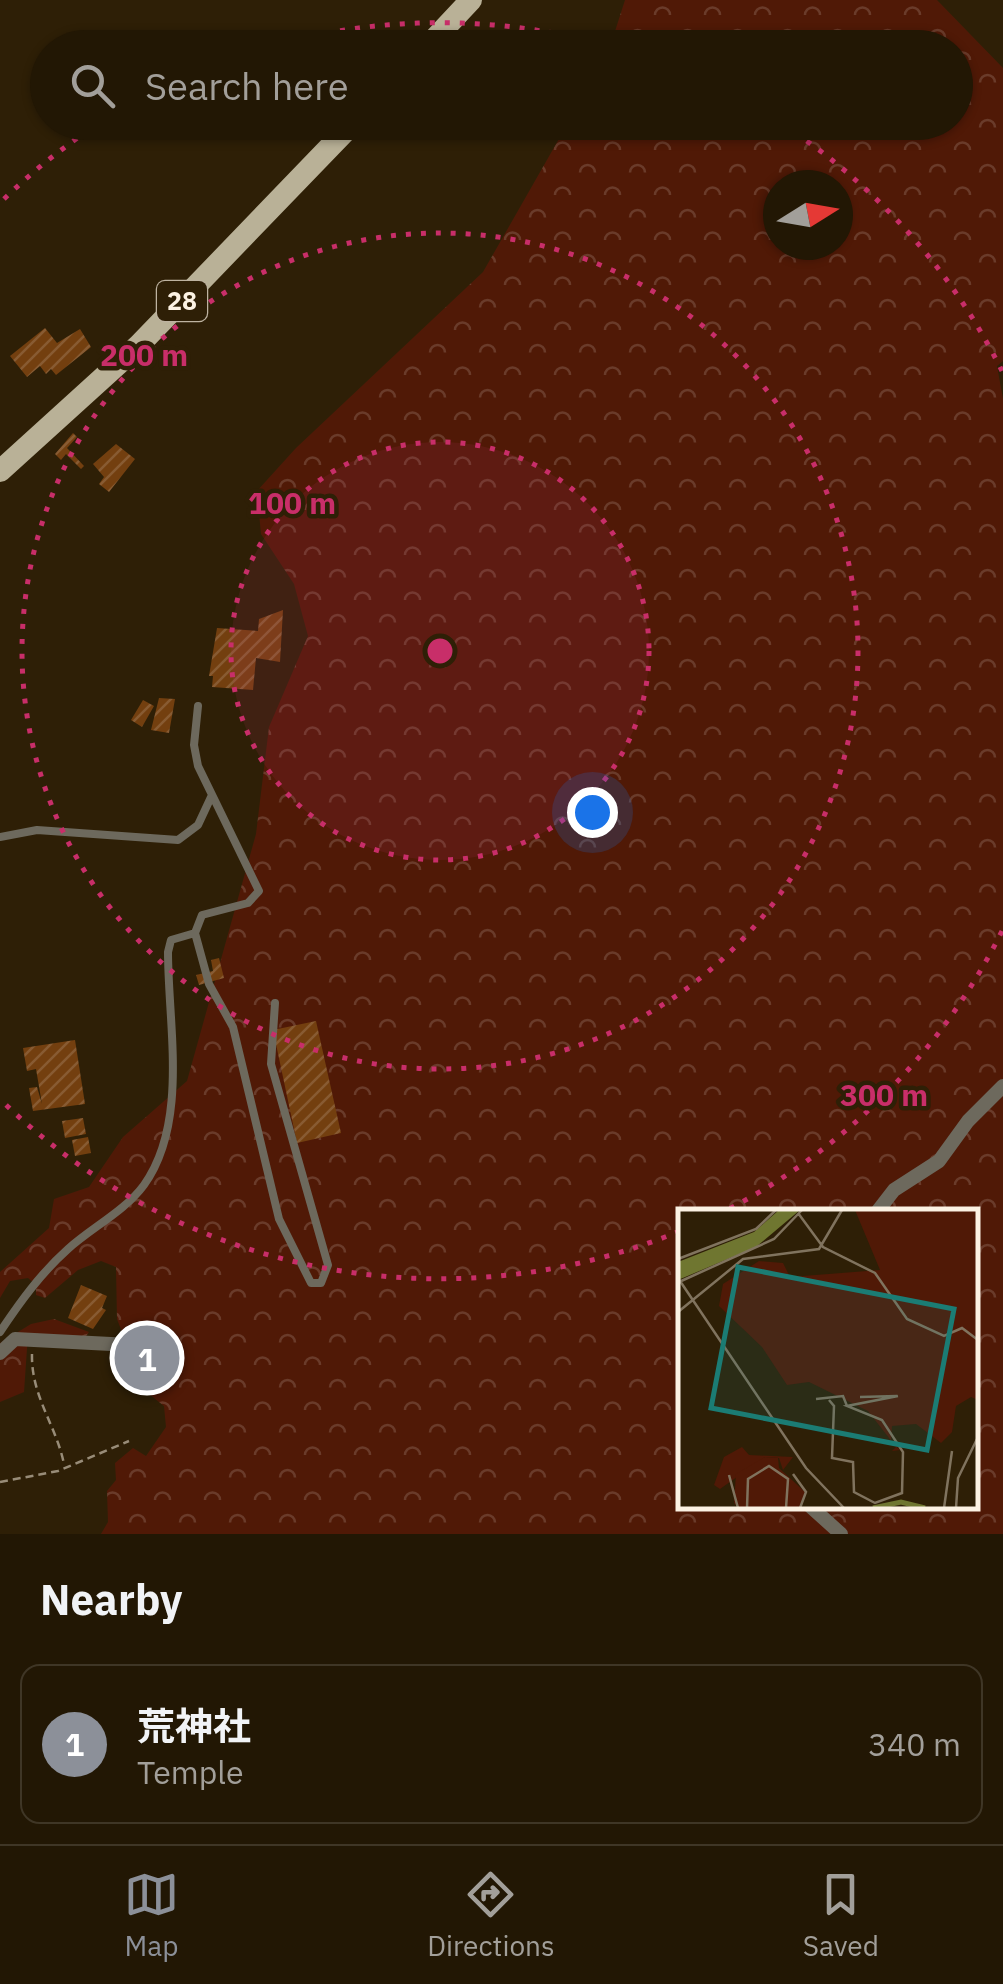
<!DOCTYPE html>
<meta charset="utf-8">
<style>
body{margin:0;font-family:"IBM Plex Sans","Noto Sans JP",sans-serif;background:#2e2413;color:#f1f3f6}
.compass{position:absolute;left:763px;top:170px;width:90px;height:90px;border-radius:50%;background:#221704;box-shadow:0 2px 8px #0004;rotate:79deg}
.you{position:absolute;left:592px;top:812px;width:35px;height:35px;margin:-25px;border:8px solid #fff;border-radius:50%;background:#1a73e8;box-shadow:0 0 0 15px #1a73e833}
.badge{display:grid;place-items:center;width:65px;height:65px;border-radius:50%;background:#8c9099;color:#fff;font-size:32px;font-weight:700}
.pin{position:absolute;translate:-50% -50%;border:5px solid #fff;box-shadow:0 2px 10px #0006}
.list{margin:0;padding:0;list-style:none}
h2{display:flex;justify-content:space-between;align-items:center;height:130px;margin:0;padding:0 40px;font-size:42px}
h2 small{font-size:32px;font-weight:400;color:#a29f9a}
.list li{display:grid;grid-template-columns:65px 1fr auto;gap:30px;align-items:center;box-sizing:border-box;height:160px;margin:0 20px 20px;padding:0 20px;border:2px solid #3f3626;border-radius:20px}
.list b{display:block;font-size:38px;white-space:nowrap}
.list p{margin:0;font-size:32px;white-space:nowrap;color:#a29f9a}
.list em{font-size:32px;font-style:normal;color:#a29f9a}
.icon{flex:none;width:55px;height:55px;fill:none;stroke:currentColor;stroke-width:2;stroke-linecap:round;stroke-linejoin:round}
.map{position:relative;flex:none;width:1003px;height:1534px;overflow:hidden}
.search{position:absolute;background:#221704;box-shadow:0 2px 8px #0004;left:30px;right:30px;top:30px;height:110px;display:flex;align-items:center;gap:25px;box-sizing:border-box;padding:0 35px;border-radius:55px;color:#a29f9a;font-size:38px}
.sheet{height:310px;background:#221704}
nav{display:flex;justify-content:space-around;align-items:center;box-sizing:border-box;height:140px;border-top:2px solid #3f3626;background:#221704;font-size:28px;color:#a29f9a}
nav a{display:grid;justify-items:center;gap:5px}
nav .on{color:#8c9099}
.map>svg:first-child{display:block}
</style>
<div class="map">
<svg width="1003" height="1534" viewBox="0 0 1003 1534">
<defs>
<pattern id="forest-crowns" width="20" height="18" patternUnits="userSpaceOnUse" patternTransform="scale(2.5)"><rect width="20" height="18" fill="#501906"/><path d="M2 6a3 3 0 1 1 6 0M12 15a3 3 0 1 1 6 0" fill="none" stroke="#6a3b2a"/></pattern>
<pattern id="building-hatch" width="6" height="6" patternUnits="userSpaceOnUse" patternTransform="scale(2.5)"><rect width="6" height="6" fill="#733f0f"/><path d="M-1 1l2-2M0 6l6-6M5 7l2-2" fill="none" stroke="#885b32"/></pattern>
</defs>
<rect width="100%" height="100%" fill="#2e1f06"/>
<!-- forest -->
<path fill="url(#forest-crowns)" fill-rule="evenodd" d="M625,0H937L1003,68V361L997,366L1003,399V1534H101L108,1522L107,1491L116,1480L115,1463L133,1448L146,1456L166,1427L164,1406L144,1390L124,1383L119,1372L130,1353L117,1319L116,1267L101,1261L78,1270L45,1298L36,1295V1285L28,1278L10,1281L0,1298V1272L49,1228L54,1199L89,1187L123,1137L187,1081L256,834L269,727L308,636L294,584L261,534L257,491L296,448L483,272L568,123L956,122V48L610,47ZM778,185H838V245H778ZM680,1212H976V1506H680Z
M54,1319L89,1332L84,1339L28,1334L24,1392L0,1402V1343L31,1324Z"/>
<!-- building -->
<path fill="url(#building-hatch)" d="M45,328L57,343L80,329L91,347L56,375L51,369L46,374L40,366L27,377L10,356Z
M73,433L77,437L67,448L84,466L81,469L66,454L61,460L55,454Z
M116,444L135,459L109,492L99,484L104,477L93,464Z
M283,610L280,662L256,658L253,690L212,687L213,676H209L217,628L258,631L259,619Z
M159,698L175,699L169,733L151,730Z
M143,700L154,706L142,727L131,720Z
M219,958L224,978L199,985L196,975L213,971L211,960Z
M316,1021L341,1133L297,1143L273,1030Z
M75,1040L85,1104L33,1111L29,1088L37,1087L42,1104L36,1069L27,1071L23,1048Z
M83,1118L86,1134L65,1138L62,1121Z
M88,1137L91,1153L75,1156L72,1140Z
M81,1285L107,1296L102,1308L106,1310L93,1329L68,1318Z"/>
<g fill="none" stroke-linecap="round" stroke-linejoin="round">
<!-- path -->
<path stroke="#988c78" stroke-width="2.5" stroke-dasharray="8 5" stroke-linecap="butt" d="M154,1350L167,1346
M32,1354C31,1396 56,1425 64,1464
M0,1482L58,1471L129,1441"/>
<!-- lane -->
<path stroke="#6d695d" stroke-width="8" d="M0,837L37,830L178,840L198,825L212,795
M195,933L202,915L248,903L259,891L198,766L194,745L198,706
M0,1332C20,1302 41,1273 68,1249C91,1228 125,1211 144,1185C189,1122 168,1025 168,952L171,940L195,933L209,984L233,1027L279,1219L311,1283H321L328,1265L271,1064L275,1003"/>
<!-- street -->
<path stroke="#6d695d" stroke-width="14" d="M877,1212L894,1190L939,1161L968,1121L1003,1086
M0,1353L15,1339L130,1345L155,1375
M810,1506L841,1534"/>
<!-- primary -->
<path stroke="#b9b197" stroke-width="22" d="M426,48L471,0
M0,471L139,345L354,122"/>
</g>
<!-- distance rings -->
<circle cx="440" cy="651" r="209" fill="#c82e69" fill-opacity=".12"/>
<g fill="none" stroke="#c82e69" stroke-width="5" stroke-dasharray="5 10">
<circle cx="440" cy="651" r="209"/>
<circle cx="440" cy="651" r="418"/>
<path d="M1002 931A628 628 0 0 1 725 1211M680 1231A628 628 0 0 1 4 1103M4 199A628 628 0 0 1 98 124M267 47A628 628 0 0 1 613 47M782 124A628 628 0 0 1 1002 371"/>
</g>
<g text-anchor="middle" stroke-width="9" stroke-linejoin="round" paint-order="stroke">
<!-- shield labels -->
<rect fill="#2e1f06" stroke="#beb3a1" stroke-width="2.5" x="157" y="281" width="50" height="40" rx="8"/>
<g font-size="25" font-weight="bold" fill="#fcf2e3">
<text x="182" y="310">28</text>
</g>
</g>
<!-- overview -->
<g transform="translate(678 1209)">
<rect width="300" height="300" fill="#2e1f06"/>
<path d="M177,1H300V191L293,188L278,197L274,223L263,234L238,215L214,217L213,232L222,241L214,242L218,238L190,202L131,173L109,176L84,138L41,97L45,75L81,52L105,54L112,68L202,61ZM64,238L71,246L115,248L105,261L101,249L87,248L42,280L36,276L46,248Z" fill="#501906"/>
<path d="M87,248L100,249L101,259L127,283L121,299H61L56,294L58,265Z" fill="#501906"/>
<path d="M101,1H122L78,38L0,71V53L76,23Z" fill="#6f7630"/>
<path fill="none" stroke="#6f7630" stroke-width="5" d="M195,299L223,293L247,299"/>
<path fill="none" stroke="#80735e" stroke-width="2.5" d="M120,4L145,38L197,64L229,110L266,127L284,119L300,131M0,50L78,20L98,1M0,69L128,259L166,299M1,73L96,30L124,1M0,103L65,50L141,40L164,1M182,188L219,187M138,190L165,187L169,197M151,191L156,197L154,249L175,253L176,283L197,294L224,284L225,243L204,211L169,197L220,187M115,265L128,283L122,299M51,266L60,299M69,299L70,270L91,257L110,270L108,299M202,299H244M266,299L274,242M278,299L280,269L300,228"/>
<path fill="#1b7c74" fill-opacity="0.15" stroke="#1b7c74" stroke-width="5" d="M60,58L276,100L249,241L33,199Z"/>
<rect width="300" height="300" fill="none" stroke="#fcf2e3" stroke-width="5"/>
</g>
<circle cx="440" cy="651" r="15" fill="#c82e69" stroke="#2e1f06" stroke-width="5"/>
<g font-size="30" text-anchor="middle" font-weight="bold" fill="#c82e69" stroke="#2e1f06" stroke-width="9" stroke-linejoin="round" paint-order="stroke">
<text x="144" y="366">200 m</text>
<text x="292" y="514">100 m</text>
<text x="884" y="1106">300 m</text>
</g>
</svg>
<svg class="compass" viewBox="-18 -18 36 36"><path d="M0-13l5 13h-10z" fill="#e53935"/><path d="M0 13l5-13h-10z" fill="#a29f9a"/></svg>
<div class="you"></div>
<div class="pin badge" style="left:147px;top:1358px">1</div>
<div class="search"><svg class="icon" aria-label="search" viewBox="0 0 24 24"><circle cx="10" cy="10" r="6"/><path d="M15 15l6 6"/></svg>Search here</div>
</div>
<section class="sheet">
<h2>Nearby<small></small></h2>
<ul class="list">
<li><span class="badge">1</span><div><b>荒神社</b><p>Temple</p></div><em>340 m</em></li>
</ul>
</section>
<nav>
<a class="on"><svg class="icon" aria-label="map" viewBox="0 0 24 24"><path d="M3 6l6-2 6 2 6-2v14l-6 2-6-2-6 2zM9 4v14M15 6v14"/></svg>Map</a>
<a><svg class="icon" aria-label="directions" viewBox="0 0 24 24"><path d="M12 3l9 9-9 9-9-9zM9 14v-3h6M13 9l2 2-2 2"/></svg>Directions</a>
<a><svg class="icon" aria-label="saved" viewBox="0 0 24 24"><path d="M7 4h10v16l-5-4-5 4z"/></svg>Saved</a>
</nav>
